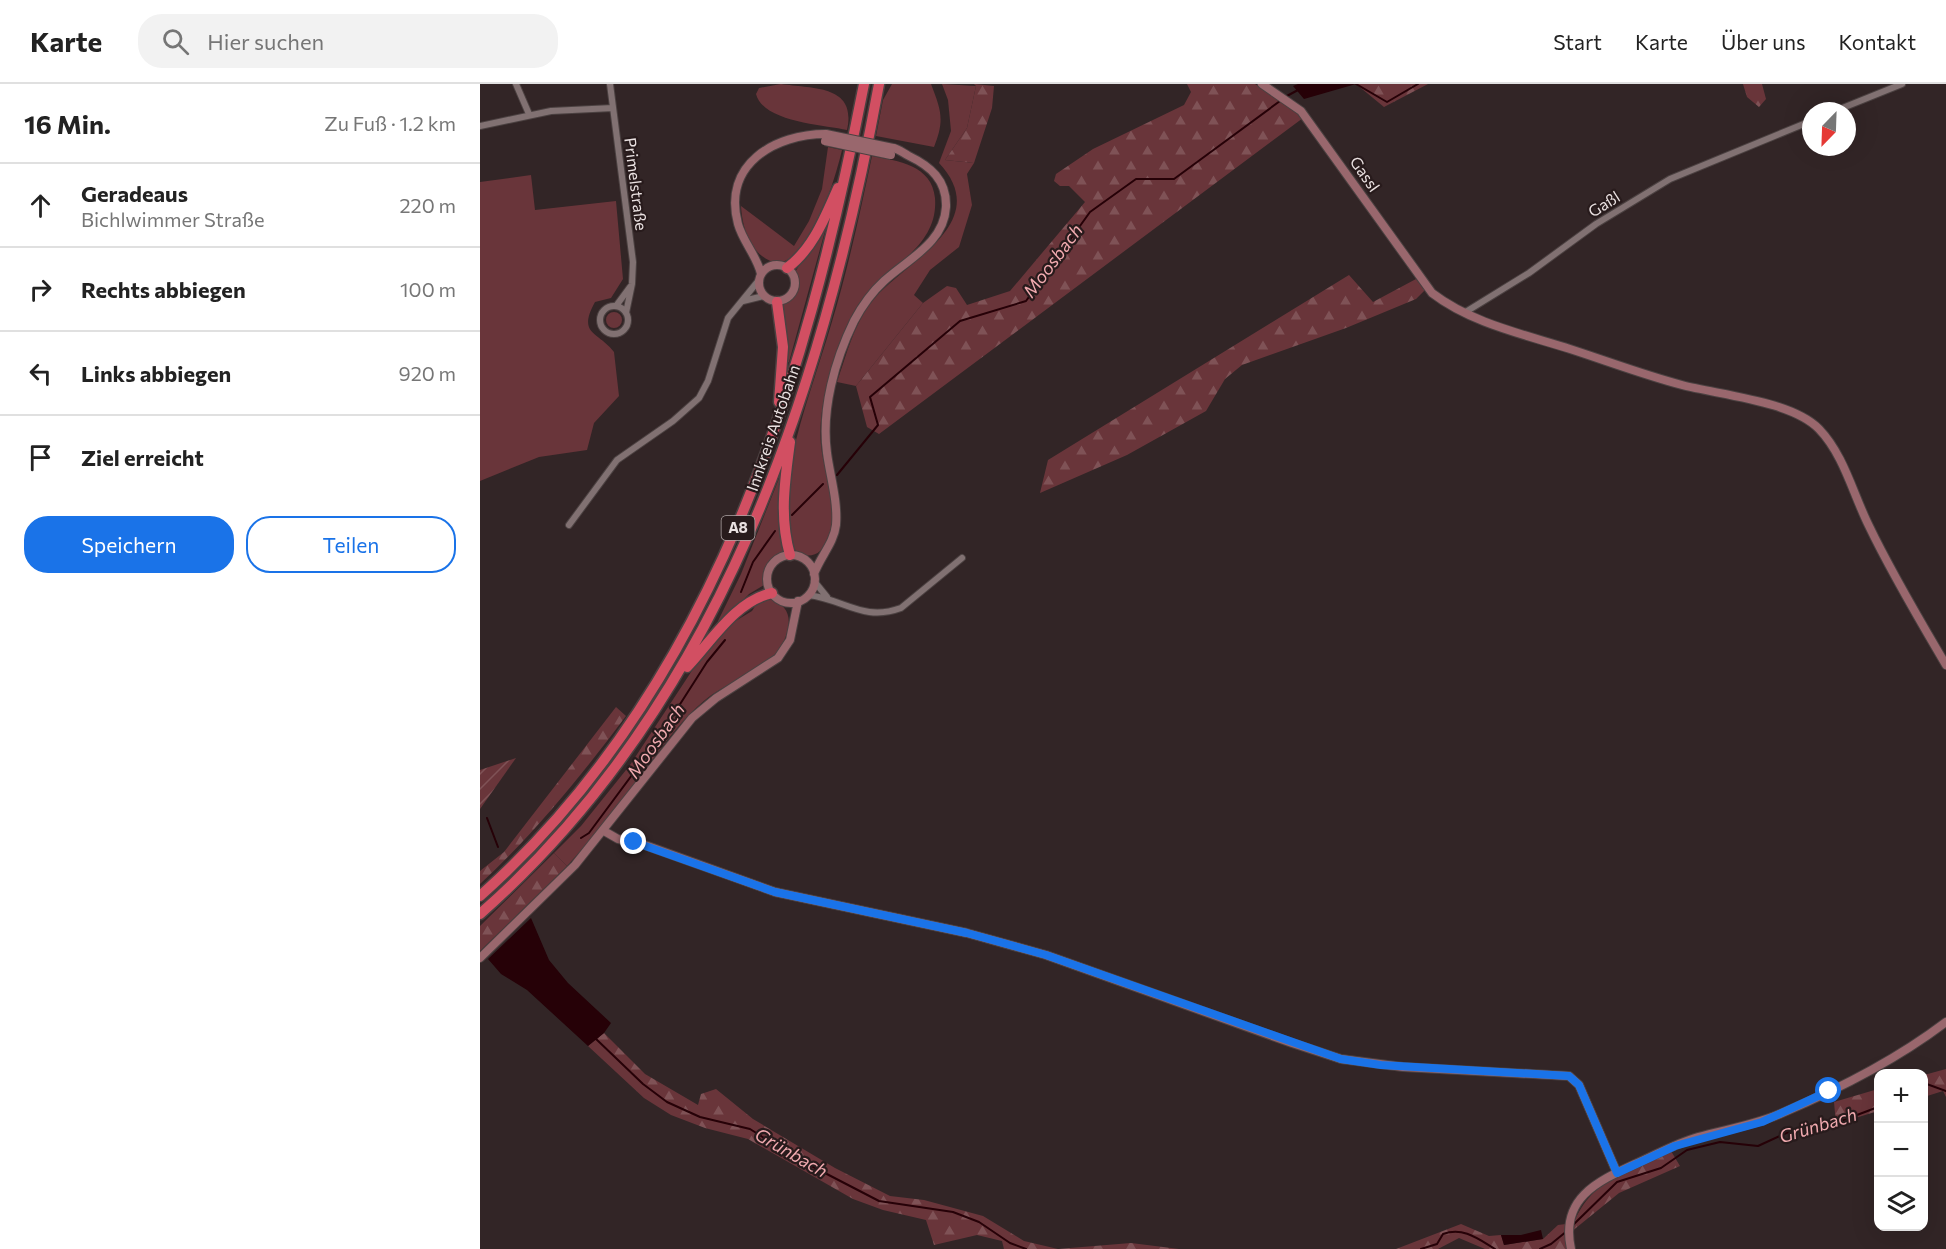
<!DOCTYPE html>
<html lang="de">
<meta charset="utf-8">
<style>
body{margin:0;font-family:Commissioner,sans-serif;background:#f2f2f2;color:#222}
.controls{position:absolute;right:18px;bottom:18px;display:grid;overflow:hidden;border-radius:12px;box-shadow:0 6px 24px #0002}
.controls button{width:54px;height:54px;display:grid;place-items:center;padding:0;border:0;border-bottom:2px solid #e0e0e0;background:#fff;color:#222;font:30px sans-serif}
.compass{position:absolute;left:1322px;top:18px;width:54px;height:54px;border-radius:50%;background:#fff;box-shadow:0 6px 24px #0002;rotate:203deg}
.stop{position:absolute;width:18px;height:18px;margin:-14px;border:4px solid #1a73e8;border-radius:50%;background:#fff}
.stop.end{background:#1a73e8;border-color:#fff;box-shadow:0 2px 6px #0008}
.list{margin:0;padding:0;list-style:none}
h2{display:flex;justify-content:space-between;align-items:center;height:78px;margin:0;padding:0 24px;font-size:26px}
h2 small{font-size:20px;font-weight:400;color:#767676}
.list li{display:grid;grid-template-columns:39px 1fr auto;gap:18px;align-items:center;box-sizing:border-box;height:84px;padding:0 24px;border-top:2px solid #e0e0e0}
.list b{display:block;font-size:22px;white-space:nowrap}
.list p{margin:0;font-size:20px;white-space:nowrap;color:#767676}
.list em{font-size:20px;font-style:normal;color:#767676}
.actions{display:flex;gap:12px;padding:18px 24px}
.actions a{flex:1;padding:14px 0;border:2px solid #1a73e8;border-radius:24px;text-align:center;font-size:21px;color:#1a73e8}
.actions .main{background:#1a73e8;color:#fff}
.icon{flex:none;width:33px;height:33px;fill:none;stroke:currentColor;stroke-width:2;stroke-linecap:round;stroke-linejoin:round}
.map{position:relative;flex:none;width:1466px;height:1165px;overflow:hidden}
header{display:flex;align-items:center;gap:36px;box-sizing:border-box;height:84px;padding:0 30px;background:#fff;border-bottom:2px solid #e0e0e0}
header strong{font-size:28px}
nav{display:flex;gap:33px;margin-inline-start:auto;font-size:21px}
.search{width:420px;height:54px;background:#f2f2f2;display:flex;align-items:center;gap:15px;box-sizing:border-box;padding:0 21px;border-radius:24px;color:#767676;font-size:22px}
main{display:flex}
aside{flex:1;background:#fff}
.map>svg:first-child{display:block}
</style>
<header>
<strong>Karte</strong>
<div class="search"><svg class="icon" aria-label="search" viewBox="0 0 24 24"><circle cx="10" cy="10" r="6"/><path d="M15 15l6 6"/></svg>Hier suchen</div>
<nav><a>Start</a><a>Karte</a><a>Über uns</a><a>Kontakt</a></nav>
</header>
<main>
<aside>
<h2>16 Min.<small>Zu Fuß · 1.2 km</small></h2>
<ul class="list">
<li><svg class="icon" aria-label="ahead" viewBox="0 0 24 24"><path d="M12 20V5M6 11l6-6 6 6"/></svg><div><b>Geradeaus</b><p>Bichlwimmer Straße</p></div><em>220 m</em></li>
<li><svg class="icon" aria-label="right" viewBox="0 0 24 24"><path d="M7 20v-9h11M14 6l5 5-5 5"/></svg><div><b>Rechts abbiegen</b></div><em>100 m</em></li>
<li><svg class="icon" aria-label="left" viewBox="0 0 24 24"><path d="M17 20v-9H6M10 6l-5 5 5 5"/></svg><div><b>Links abbiegen</b></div><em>920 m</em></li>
<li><svg class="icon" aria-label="arrive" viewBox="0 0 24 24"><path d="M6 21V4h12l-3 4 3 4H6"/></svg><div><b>Ziel erreicht</b></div></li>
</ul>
<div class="actions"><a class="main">Speichern</a><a>Teilen</a></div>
</aside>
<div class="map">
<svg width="1466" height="1165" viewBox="0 0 1466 1165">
<defs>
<pattern id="forest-firs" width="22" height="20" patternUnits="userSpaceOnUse" patternTransform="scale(1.5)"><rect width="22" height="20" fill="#69353a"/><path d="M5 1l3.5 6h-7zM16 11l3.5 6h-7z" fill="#7f5256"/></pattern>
<pattern id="garden-furrows" width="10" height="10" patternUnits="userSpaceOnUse" patternTransform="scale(1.5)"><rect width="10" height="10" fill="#69353a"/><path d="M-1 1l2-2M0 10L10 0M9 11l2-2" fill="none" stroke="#7f5256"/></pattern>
</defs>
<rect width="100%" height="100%" fill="#322526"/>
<!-- green -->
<path fill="#69353a" d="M301,0C334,5 377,1 367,46C343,41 283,38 276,10L279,4Z
M412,0H451C461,26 465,36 454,63L396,52L403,16Z
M462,0L496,2L487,44L465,76L494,79L487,90L492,121L479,163L450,186L434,211L443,219L376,302L357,298C367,269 374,239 394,215C424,178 515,139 459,79L471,47L468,16Z
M348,63L362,66C356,92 324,206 282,172C267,160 262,139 261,122L314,162L329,137L342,105Z
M392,72C418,77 452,81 455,114C459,165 403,184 378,221C364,243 354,272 348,297C343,317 339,340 341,361C344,392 366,440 340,467C335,472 326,473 319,469C301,459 308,392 312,373C322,328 338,285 351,241C368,185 380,129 392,72Z
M51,91L55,126L136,117L143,195L131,214L115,218C97,251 118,247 134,268L139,312L114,339L107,366L59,373L0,397V98Z
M342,146L345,147L309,278H306L302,220L316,210L318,193L315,188Z
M126 236a8 8 0 1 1 16 0a8 8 0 1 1-16 0Z
M300,392L304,468C289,475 283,484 284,501L269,510L241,539L238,537L261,490Z
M289,513C310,523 313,535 304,557C291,589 249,595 225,616C193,643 171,679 146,712C128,736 108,759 87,782L74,769L101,742L150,681L215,582L244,544L272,527L279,516Z"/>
<!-- forest -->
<path fill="url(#forest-firs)" d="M494,0L514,2L512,24L494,79L465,76L487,44L496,2Z
M707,0H775L805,18L823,34L399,350L387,343L376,302L443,219L467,202L476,204L487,221L530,207L605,118L589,102H580L574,97L576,90L613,65L704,21L711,8Z
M876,0H948L904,23Z
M1263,0H1282L1286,15L1279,23L1267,13Z
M869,191L893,218L936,195L945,206L936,215L866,244L762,281L745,295L726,327L647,371L560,409L568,376Z
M136,623L146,632C101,692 55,749 0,800V787L24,768Z
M74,769L87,782L0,867V842Z
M124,949L165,990L218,1021L221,1010L236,1005L273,1035L355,1084L410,1112L444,1116L503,1132L544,1157L578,1165H524L522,1157L497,1151L454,1161L446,1136L403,1126L373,1115L268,1055L225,1044L191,1031L164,1014L108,962Z
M1466,985V1013L1463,1007L1444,1013V991Z
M1398,1005V1027L1356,1040L1354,1018Z
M1191,1067L1200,1082L1139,1109L1091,1148C1105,1097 1148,1088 1191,1067Z
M981,1140L1009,1152L1021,1151L1024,1161L1063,1155L1078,1141L1086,1140L1089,1165H1005L979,1154L958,1165H916Z
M651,1159L699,1165H578Z"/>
<!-- garden -->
<path fill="url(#garden-furrows)" d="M36,674L0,725V686Z"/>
<!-- water -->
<path fill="#260107" d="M818,0H876L824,15L813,2Z
M51,834L69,876L88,899L131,939L124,949L108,962L47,906L21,890L8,875Z
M1061,1146L1063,1155L1024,1161L1021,1151H1041Z"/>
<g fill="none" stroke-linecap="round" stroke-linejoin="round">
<!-- stream -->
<path stroke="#260107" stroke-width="2" d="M876,0L907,18L938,0
M805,13L818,6
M357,391L398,341L390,313L480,237L546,217L610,128L656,95H694L800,17
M312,431L343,400
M261,508L273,478L295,447
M7,734L18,763
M101,754L109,749L172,664L227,578L245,556
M115,954L163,1000L187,1018L220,1033L270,1045L314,1073L399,1117L473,1128L499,1138L530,1159L546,1165
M1444,999L1466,1007
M1093,1141L1137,1098L1181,1084L1207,1066L1240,1058L1278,1062L1313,1046L1356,1039L1398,1023
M941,1165L957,1160L963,1150C983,1143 997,1154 1015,1165
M1060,1165L1071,1160L1087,1147"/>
<defs>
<path id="street" d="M36,0L49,30
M130,0L153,178L152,200L146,229
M1355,27L1422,0
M0,42L71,27L133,24
M263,217L284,212
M120 236a14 14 0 1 1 28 0a14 14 0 1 1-28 0Z
M136,222L150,203
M984,229L1049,189L1116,140L1190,95L1331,37
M89,441L137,376L193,337L219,314L228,297L248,234L279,196
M334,497L347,513
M328,511C364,515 383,538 421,524L482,474"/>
<path id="secondary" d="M782,0L821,27L952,209C991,239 1043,250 1090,265C1127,277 1164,291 1202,301C1240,311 1312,317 1339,345C1364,371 1373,410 1389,442C1412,490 1439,535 1466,581
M279 199a18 18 0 1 1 36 0a18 18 0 1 1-36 0Z
M281,190C277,172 263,158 258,140C242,80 295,50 346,50
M287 495a24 24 0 1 1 48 0a24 24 0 1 1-48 0Z
M334,490C340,473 354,459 356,441C358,417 350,392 347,369C341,325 355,276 374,237C382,222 392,208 404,197C428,175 464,159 466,123C467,96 450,82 429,72C423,69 419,65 413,64
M124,747L138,755L162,760L295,808L487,849L566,871L812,959L861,975L923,983L1089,992L1099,1001L1137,1089
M0,874L95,781L212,634L236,614L298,574L310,556L318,517
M1091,1165C1080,1115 1116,1098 1155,1080C1176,1071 1196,1059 1218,1053C1247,1045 1275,1041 1302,1029C1359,1005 1416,976 1466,938"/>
<path id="highway" d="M307,184C333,165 345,133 358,104
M297,218L303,263L299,318
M310,471C299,433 305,396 310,358
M207,583C231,558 255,517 292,509
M0,812C234,604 326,297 384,0
M0,830C240,619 343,306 399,0"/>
</defs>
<!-- street casing -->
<use href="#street" stroke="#4b4141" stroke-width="8"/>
<!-- secondary casing -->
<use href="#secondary" stroke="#4b4141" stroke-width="10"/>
<!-- highway casing -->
<use href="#highway" stroke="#4b4141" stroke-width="13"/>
<!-- street -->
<use href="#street" stroke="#817172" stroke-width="6"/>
<!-- secondary -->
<use href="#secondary" stroke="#99676d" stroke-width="8"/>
<!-- highway -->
<use href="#highway" stroke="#d24f62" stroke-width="10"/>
<defs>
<path id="secondary-bridge" d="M346,50L413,64
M345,57L411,71"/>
</defs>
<!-- secondary-bridge casing -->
<use href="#secondary-bridge" stroke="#4b4141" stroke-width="10" stroke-linecap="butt"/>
<!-- secondary-bridge -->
<use href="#secondary-bridge" stroke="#99676d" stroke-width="8"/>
</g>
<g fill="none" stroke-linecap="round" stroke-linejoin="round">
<!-- route -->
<path stroke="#1a73e8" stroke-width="8" d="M154,758L295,808L487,849L566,871L861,975L901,981L1089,992L1099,1001L1137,1089L1195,1062L1282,1038L1349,1007"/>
</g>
<g text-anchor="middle" stroke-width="4.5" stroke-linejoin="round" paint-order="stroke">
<!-- shield labels -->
<rect fill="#281b1c" stroke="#b0a6a6" stroke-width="1.5" x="241.5" y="432" width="33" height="24" rx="4.5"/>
<g font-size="15" font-weight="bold" fill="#eae1e1">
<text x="258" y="449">A8</text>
</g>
<!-- street labels -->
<g font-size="16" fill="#eae1e1" stroke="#281b1c">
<text transform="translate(885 90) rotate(55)" y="6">Gassl</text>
<text transform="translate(156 100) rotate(83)" y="6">Primelstraße</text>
<text transform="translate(1124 120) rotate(-32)" y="6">Gaßl</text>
<text transform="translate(293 344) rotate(-71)" y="6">Innkreis Autobahn</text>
</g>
<!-- water labels -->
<g font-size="18" font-style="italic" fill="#f1aaaf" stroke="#281b1c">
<text transform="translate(573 177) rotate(-53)" y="6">Moosbach</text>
<text transform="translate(176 657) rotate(-55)" y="6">Moosbach</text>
<text transform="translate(1338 1042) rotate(-17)" y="6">Grünbach</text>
<text transform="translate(311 1069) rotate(30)" y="6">Grünbach</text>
</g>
</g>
</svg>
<div class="controls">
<button>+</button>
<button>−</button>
<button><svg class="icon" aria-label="layers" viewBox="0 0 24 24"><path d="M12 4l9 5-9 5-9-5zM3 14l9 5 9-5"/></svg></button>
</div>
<svg class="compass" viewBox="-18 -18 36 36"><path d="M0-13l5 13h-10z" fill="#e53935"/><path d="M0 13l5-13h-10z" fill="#767676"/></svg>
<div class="stop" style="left:1349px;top:1007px"></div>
<div class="stop end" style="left:154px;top:758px"></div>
</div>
</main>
